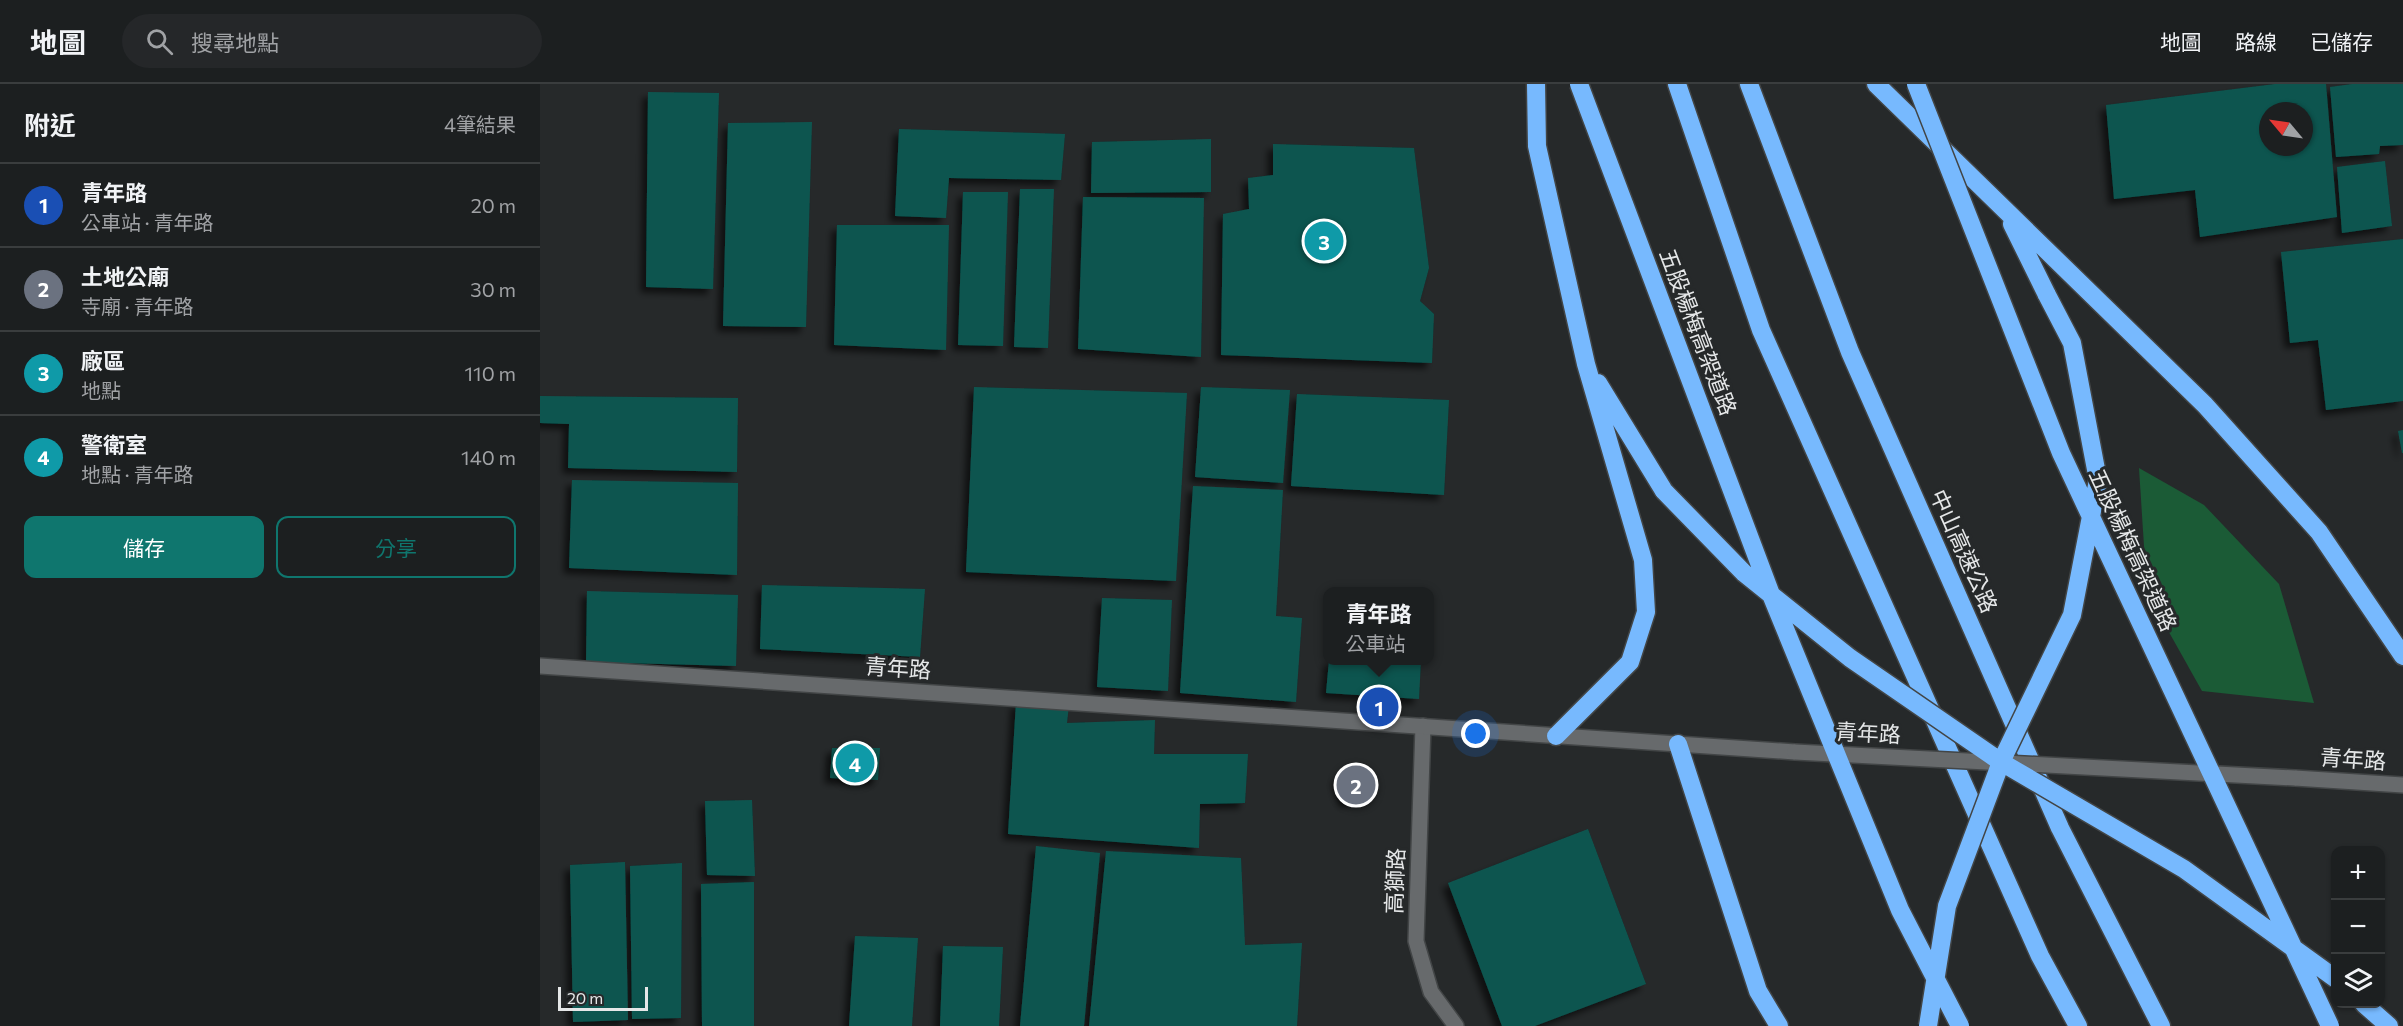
<!DOCTYPE html>
<html lang="zh-TW">
<meta charset="utf-8">
<style>
body{margin:0;font-family:Commissioner,"Noto Sans TC",sans-serif;background:#252729;color:#f1f3f6}
.controls{position:absolute;right:18px;bottom:18px;display:grid;overflow:hidden;border-radius:12px;box-shadow:0 2px 4px #0004}
.controls button{width:54px;height:54px;display:grid;place-items:center;padding:0;border:0;border-bottom:2px solid #3a3d3e;background:#1c1f20;color:#f1f3f6;font:30px sans-serif}
.compass{position:absolute;left:1719px;top:18px;width:54px;height:54px;border-radius:50%;background:#1c1f20;box-shadow:0 2px 4px #0004;rotate:299deg}
.scale{position:absolute;left:18px;bottom:15px;width:90px;box-sizing:border-box;padding-left:6px;border:3px solid #e5e7e8;border-top:0;font-size:16px;line-height:21px;white-space:nowrap;color:#e5e7e8;-webkit-text-stroke:4px #26292a;paint-order:stroke}
.you{position:absolute;left:936px;top:650px;width:21px;height:21px;margin:-15px;border:4px solid #fff;border-radius:50%;background:#1a73e8;box-shadow:0 0 0 9px #1a73e833}
.badge{display:grid;place-items:center;width:39px;height:39px;border-radius:50%;background:#0f766e;color:#fff;font-size:20px;font-weight:700}
.pin{position:absolute;translate:-50% -50%;border:3px solid #fff;box-shadow:0 2px 6px #0006}
.popup{position:absolute;left:783px;top:503px;width:111px;height:78px;box-sizing:border-box;display:grid;place-content:center;border-radius:12px;background:#1c1f20;filter:drop-shadow(0 2px 4px #0005);font-size:20px;white-space:nowrap;color:#a0a2a5}
.popup b{font-size:22px;color:#f1f3f6}
.popup::after{content:'';position:absolute;left:50%;top:100%;margin-left:-12px;border:12px solid transparent;border-top-color:#1c1f20}
.list{margin:0;padding:0;list-style:none}
h2{display:flex;justify-content:space-between;align-items:center;height:78px;margin:0;padding:0 24px;font-size:26px}
h2 small{font-size:20px;font-weight:400;color:#a0a2a5}
.list li{display:grid;grid-template-columns:39px 1fr auto;gap:18px;align-items:center;box-sizing:border-box;height:84px;padding:0 24px;border-top:2px solid #3a3d3e}
.list b{display:block;font-size:22px;white-space:nowrap}
.list p{margin:0;font-size:20px;white-space:nowrap;color:#a0a2a5}
.list em{font-size:20px;font-style:normal;color:#a0a2a5}
.actions{display:flex;gap:12px;padding:18px 24px}
.actions a{flex:1;padding:14px 0;border:2px solid #0f766e;border-radius:12px;text-align:center;font-size:21px;color:#0f766e}
.actions .main{background:#0f766e;color:#fff}
.icon{flex:none;width:33px;height:33px;fill:none;stroke:currentColor;stroke-width:2;stroke-linecap:round;stroke-linejoin:round}
.map{position:relative;flex:none;width:1863px;height:942px;overflow:hidden}
header{display:flex;align-items:center;gap:36px;box-sizing:border-box;height:84px;padding:0 30px;background:#1c1f20;border-bottom:2px solid #3a3d3e}
header strong{font-size:28px}
nav{display:flex;gap:33px;margin-inline-start:auto;font-size:21px}
.search{width:420px;height:54px;background:#252729;display:flex;align-items:center;gap:15px;box-sizing:border-box;padding:0 21px;border-radius:33px;color:#a0a2a5;font-size:22px}
main{display:flex}
aside{flex:1;background:#1c1f20}
.map>svg:first-child{display:block}
</style>
<header>
<strong>地圖</strong>
<div class="search"><svg class="icon" aria-label="search" viewBox="0 0 24 24"><circle cx="10" cy="10" r="6"/><path d="M15 15l6 6"/></svg>搜尋地點</div>
<nav><a>地圖</a><a>路線</a><a>已儲存</a></nav>
</header>
<main>
<aside>
<h2>附近<small>4筆結果</small></h2>
<ul class="list">
<li><span class="badge" style="background:#1a4fb4">1</span><div><b>青年路</b><p>公車站 · 青年路</p></div><em>20 m</em></li>
<li><span class="badge" style="background:#6b7280">2</span><div><b>土地公廟</b><p>寺廟 · 青年路</p></div><em>30 m</em></li>
<li><span class="badge" style="background:#0f9aa8">3</span><div><b>廠區</b><p>地點</p></div><em>110 m</em></li>
<li><span class="badge" style="background:#0f9aa8">4</span><div><b>警衛室</b><p>地點 · 青年路</p></div><em>140 m</em></li>
</ul>
<div class="actions"><a class="main">儲存</a><a>分享</a></div>
</aside>
<div class="map">
<svg width="1863" height="942" viewBox="0 0 1863 942">
<defs>
<filter id="shadow"><feDropShadow dx="-5.5" dy="5.5" stdDeviation="3" flood-color="#0009"/></filter>
</defs>
<rect width="100%" height="100%" fill="#26292a"/>
<!-- forest -->
<path fill="#1b5b36" d="M1599,384L1664,421L1739,500L1774,619L1662,607L1607,509Z"/>
<!-- building -->
<path fill="#0b554f" fill-rule="evenodd" filter="url(#shadow)" d="M1735,0H1786L1797,133L1660,153L1655,106L1574,115L1566,21ZM1728,27H1764V63H1728Z
M1812,0H1863V61L1840,62L1839,70L1796,73L1790,3Z
M108,8L179,9L173,205L106,203Z
M272,38L266,243L183,242L188,39Z
M359,45L525,50L521,96L409,94L406,134L355,132Z
M671,55V108L551,109L552,58Z
M733,60L874,64L889,184L880,217L894,230L892,279L681,271L683,130L709,125L708,94L733,91Z
M1845,77L1852,142L1802,149L1797,83Z
M480,105H514L508,264L474,263Z
M423,108H468L463,262L418,261Z
M543,113L664,114L661,273L538,265Z
M297,141H409L406,266L294,261Z
M1863,155V317L1786,326L1778,256L1750,259L1741,168Z
M434,303L647,309L636,497L426,488Z
M661,303L750,306L743,399L655,393Z
M757,310L909,316L904,411L751,402Z
M0,312L198,314L197,388L28,384L29,340L0,339Z
M1863,346V369H1862L1858,347Z
M32,396L198,399L197,491L29,484Z
M653,402L743,406L736,532L762,534L756,618L640,609Z
M222,501L385,505L380,573L220,565Z
M47,507L198,511L196,582L46,578Z
M562,514L632,516L628,607L557,603Z
M789,576H881L879,615L786,609Z
M476,618L529,621L527,639L615,636L614,670H708L705,719L660,720L659,764L468,750Z
M292,664H340L338,696L290,694Z
M826,684L834,710L805,718L797,693Z
M212,716L215,792L167,791L165,717Z
M1048,745L1106,900L995,942H962L908,799Z
M496,762L560,769L544,942H480Z
M566,767L701,774L705,861L762,859L757,942H549Z
M85,778L88,936L33,938L30,781Z
M142,779L141,934L92,935L90,782Z
M214,798V942H162L161,800Z
M315,852L378,854L372,942H309Z
M403,862L463,863L459,942H400Z"/>
<g fill="none" stroke-linecap="round" stroke-linejoin="round">
<defs>
<path id="street" d="M883,642L876,857L891,908L916,942"/>
<path id="secondary" d="M0,582L1255,668
M1755,694L1863,701"/>
<path id="highway" d="M996,0L997,62L1046,280L1103,476L1106,528L1090,578L1016,652
M1137,0L1221,246L1500,872L1538,942
M1209,0L1310,268L1520,744L1621,942
M1336,0L1665,321L1779,448L1863,572
M1472,140L1507,211
M1058,299L1124,407
M1138,660L1218,907L1239,942
M1824,920L1849,942"/>
</defs>
<!-- street casing -->
<use href="#street" stroke="#424546" stroke-width="18"/>
<!-- secondary casing -->
<use href="#secondary" stroke="#424546" stroke-width="18"/>
<!-- highway casing -->
<use href="#highway" stroke="#424546" stroke-width="21"/>
<!-- street -->
<use href="#street" stroke="#676a6c" stroke-width="15"/>
<!-- secondary -->
<use href="#secondary" stroke="#676a6c" stroke-width="15"/>
<!-- highway -->
<use href="#highway" stroke="#77b9fe" stroke-width="18"/>
<defs>
<path id="secondary-bridge" d="M1255,668L1755,694"/>
<path id="highway-bridge" d="M1039,0L1232,513L1360,826L1420,942
M1376,0L1521,369L1790,942
M1124,407L1204,489L1310,574L1461,678L1644,785L1796,895
M1388,942L1407,822L1461,678L1532,531L1558,396L1532,259L1507,211"/>
</defs>
<!-- secondary-bridge casing -->
<use href="#secondary-bridge" stroke="#424546" stroke-width="18" stroke-linecap="butt"/>
<!-- highway-bridge casing -->
<use href="#highway-bridge" stroke="#424546" stroke-width="21" stroke-linecap="butt"/>
<!-- secondary-bridge -->
<use href="#secondary-bridge" stroke="#676a6c" stroke-width="15"/>
<!-- highway-bridge -->
<use href="#highway-bridge" stroke="#77b9fe" stroke-width="18"/>
</g>
<g text-anchor="middle" stroke-width="6" stroke-linejoin="round" paint-order="stroke">
<!-- street labels -->
<g font-size="22" fill="#e5e7e8" stroke="#26292a">
<text transform="translate(1158 248) rotate(69)" y="8">五股楊梅高架道路</text>
<text transform="translate(1593 466) rotate(65)" y="8">五股楊梅高架道路</text>
<text transform="translate(1424 467) rotate(66)" y="8">中山高速公路</text>
<text transform="translate(358 584) rotate(4)" y="8">青年路</text>
<text transform="translate(1328 649) rotate(3)" y="8">青年路</text>
<text transform="translate(1813 675) rotate(4)" y="8">青年路</text>
<text transform="translate(855 797) rotate(-88)" y="8">高獅路</text>
</g>
</g>
</svg>
<div class="controls">
<button>+</button>
<button>−</button>
<button><svg class="icon" aria-label="layers" viewBox="0 0 24 24"><path d="M12 4l9 5-9 5-9-5zM3 14l9 5 9-5"/></svg></button>
</div>
<svg class="compass" viewBox="-18 -18 36 36"><path d="M0-13l5 13h-10z" fill="#e53935"/><path d="M0 13l5-13h-10z" fill="#a0a2a5"/></svg>
<div class="scale">20 m</div>
<div class="you"></div>
<div class="pin badge" style="left:839px;top:623px;background:#1a4fb4">1</div>
<div class="popup"><b>青年路</b>公車站</div>
<div class="pin badge" style="left:816px;top:701px;background:#6b7280">2</div>
<div class="pin badge" style="left:784px;top:157px;background:#0f9aa8">3</div>
<div class="pin badge" style="left:315px;top:679px;background:#0f9aa8">4</div>
</div>
</main>
